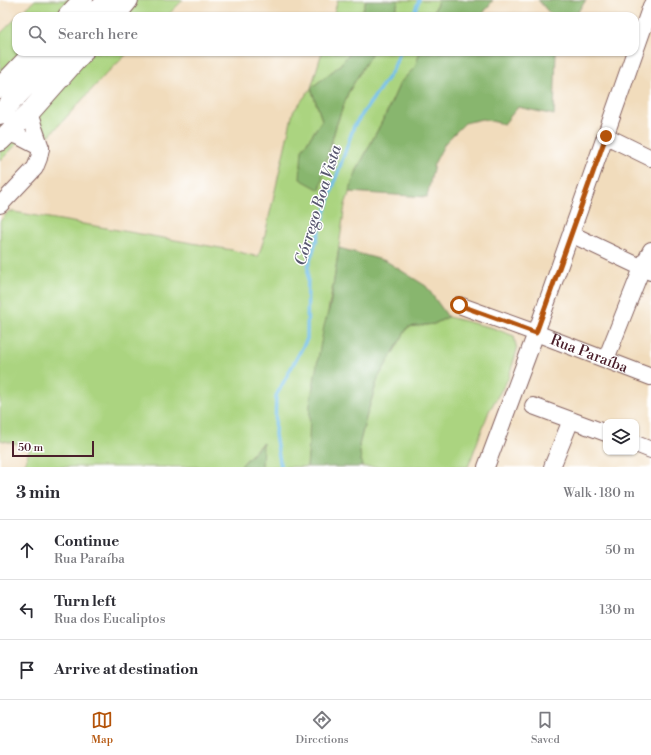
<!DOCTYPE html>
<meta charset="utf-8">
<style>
body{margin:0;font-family:"Libre Bodoni",serif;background:#f7f7f7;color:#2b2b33}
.controls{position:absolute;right:12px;bottom:12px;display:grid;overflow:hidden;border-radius:8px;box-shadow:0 1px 3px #0004}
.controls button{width:36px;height:36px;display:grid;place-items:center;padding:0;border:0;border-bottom:1px solid #e1e1e2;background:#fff;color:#2b2b33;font:20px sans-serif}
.scale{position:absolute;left:12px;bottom:10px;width:82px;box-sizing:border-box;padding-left:4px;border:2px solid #4a1f2b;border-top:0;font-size:11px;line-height:14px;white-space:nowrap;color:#4a1f2b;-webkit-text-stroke:3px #fff;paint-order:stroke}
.stop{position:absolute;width:12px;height:12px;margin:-9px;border:3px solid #b45309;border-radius:50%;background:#fff}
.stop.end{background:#b45309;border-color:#fff;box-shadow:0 1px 4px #0008}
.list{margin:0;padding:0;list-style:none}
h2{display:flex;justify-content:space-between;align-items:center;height:52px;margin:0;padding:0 16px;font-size:17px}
h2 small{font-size:13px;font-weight:400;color:#7c7c81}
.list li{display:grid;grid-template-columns:26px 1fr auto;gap:12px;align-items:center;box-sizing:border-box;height:60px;padding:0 16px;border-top:1px solid #e1e1e2}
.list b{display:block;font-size:15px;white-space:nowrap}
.list p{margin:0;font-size:13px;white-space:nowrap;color:#7c7c81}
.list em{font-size:13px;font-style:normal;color:#7c7c81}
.icon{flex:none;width:22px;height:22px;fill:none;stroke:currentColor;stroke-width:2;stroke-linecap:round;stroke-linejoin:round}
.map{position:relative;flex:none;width:651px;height:467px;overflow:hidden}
.search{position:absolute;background:#fff;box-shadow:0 1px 3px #0004;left:12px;right:12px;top:12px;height:44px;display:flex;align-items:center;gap:10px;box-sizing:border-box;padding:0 14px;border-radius:12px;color:#7c7c81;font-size:15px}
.sheet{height:232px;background:#fff}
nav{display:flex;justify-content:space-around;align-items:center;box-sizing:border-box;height:56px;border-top:1px solid #e1e1e2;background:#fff;font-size:11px;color:#7c7c81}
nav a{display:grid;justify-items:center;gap:2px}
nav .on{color:#b45309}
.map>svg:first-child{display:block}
</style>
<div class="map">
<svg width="651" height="467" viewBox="0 0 651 467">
<rect width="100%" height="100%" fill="#fff"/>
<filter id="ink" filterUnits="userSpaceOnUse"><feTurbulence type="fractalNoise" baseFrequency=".025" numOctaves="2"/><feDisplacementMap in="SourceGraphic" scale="8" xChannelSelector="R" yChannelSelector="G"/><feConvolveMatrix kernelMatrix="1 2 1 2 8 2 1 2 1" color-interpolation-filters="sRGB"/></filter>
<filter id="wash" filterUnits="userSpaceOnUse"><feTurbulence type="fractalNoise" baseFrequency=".012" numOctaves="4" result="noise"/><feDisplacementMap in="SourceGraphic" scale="16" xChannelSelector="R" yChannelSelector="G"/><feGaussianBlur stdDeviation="0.9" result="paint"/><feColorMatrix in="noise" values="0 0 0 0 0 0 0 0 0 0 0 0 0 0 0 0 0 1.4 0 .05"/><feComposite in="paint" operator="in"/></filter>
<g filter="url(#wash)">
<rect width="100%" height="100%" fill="#f1dcbc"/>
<!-- green -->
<path fill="#abd480" stroke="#7a7a56" d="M35,0H183L167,16H18Z
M338,0H366L361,16H333Z
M398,0H438L433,16H392L397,6Z
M16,18V52H129L106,74L49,136L39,122L0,161V34Z
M322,52H351L338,67L311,88L322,120L302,150L320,190L326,162L336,126L348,93L372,52H420L415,67L400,83L388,110L357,170L345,205L335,274L320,355L307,467H262V443L240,467H24L30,447L0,440V221L9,211L232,250L258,257L264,239L293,112L311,88Z
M448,317L493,328L514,336L517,350L508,379L489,411L468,467H362L359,445L366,418L378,378L408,327L434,324Z"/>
<!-- forest -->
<path fill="#88b66e" stroke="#696a4c" d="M366,0H398L397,6L392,16H361Z
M438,0H493L482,15L483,16H433Z
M538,0H586L575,16H552Z
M351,52H372L348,93L336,126L326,162L320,190L300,179L302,150L322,120L311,88L338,67Z
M420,52H556L554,115L518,107L504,124L482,119L465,123L445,143L434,164L427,197L349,192L357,170L388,110L400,83L415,67Z
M339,248L386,261L426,286L448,317L434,324L408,327L378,378L366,418L359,445L362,467H307L309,443L310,403L324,326L330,306Z
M263,443L262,467H240Z"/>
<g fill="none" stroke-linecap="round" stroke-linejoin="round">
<!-- stream -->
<path stroke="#72bfec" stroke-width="3.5" d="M413,16L419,0
M281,467L275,435L276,396L307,339L308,267L335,181L354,126L393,70L400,52"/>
</g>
</g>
<g filter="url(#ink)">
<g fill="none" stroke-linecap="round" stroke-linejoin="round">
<defs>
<g id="minor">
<path d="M7,133L18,136L41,148"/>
<path d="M606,136L651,158"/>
<path d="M0,205L35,168L39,158L41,148L29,113"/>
<path d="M571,234L651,272"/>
<path id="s1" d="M459,305L536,333L651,377"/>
<path d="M606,359L642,268L651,250"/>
<path d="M533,406L606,433"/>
<path d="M636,444L651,450"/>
<path d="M486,467L536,333L651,6"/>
<path d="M552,467L571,420"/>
</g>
<path id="major" d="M68,16L83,0
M93,16L108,0
M115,16L128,0
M0,88L34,52
M0,114L58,52
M0,141L29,113L83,52"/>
</defs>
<!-- minor casing -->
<use href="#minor" stroke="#84615e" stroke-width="18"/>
<!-- major casing -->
<use href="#major" stroke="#84615e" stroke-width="22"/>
<!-- minor -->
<use href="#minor" stroke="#fff" stroke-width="16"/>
<!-- major -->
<use href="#major" stroke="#fff" stroke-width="20"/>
</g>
</g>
<g fill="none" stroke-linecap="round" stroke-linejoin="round" filter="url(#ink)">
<!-- route -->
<path stroke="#b45309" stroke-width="5" d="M459,305L536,333L606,136"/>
</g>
<g text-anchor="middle" stroke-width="3" stroke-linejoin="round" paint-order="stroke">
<!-- street labels -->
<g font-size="15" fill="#4a1f2b" stroke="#fff">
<text dy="5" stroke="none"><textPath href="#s1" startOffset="139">Rua Paraíba</textPath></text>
</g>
<!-- water labels -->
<g font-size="16" font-style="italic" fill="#58576f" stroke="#fff">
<text transform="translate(317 205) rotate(-73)" y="6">Córrego Boa Vista</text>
</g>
</g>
</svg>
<div class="controls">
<button><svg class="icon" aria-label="layers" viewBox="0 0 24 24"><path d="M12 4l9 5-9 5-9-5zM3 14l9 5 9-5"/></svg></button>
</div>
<div class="scale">50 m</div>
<div class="stop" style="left:459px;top:305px"></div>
<div class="stop end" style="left:606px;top:136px"></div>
<div class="search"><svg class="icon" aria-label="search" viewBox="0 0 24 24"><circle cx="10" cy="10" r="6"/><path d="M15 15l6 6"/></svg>Search here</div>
</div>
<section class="sheet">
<h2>3 min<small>Walk · 180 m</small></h2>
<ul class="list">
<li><svg class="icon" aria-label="ahead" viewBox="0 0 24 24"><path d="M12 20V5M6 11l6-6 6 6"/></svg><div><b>Continue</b><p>Rua Paraíba</p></div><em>50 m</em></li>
<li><svg class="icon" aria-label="left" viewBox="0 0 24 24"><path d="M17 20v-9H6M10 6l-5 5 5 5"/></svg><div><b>Turn left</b><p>Rua dos Eucaliptos</p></div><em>130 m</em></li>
<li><svg class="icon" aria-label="arrive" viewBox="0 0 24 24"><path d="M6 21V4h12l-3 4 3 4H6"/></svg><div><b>Arrive at destination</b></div></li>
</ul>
</section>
<nav>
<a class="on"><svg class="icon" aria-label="map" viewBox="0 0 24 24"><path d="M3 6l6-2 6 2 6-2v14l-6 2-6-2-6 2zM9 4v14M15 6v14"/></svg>Map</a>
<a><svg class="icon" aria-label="directions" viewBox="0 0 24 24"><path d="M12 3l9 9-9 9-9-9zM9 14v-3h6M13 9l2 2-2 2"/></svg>Directions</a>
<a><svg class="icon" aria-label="saved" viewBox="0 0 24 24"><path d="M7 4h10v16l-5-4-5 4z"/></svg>Saved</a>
</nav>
